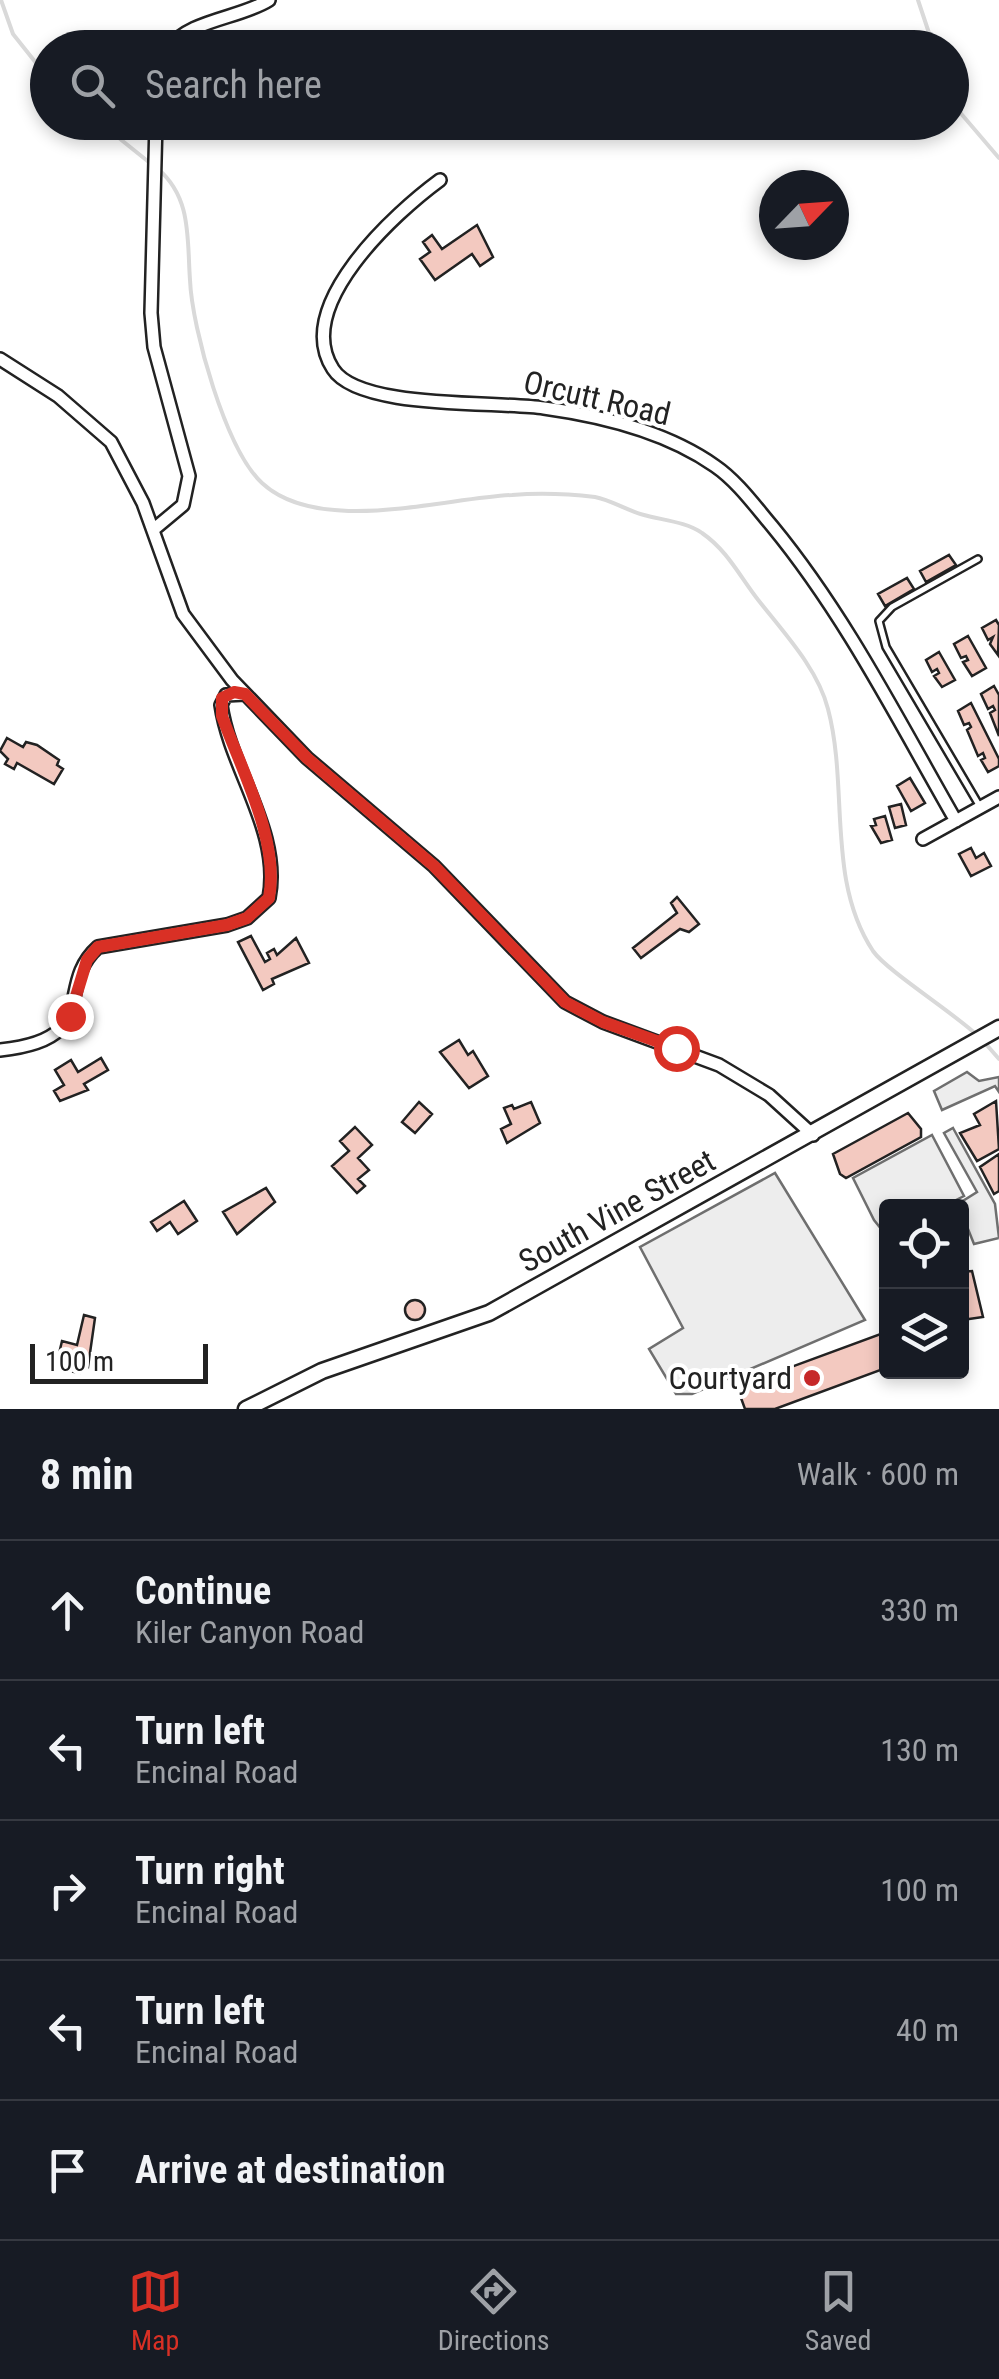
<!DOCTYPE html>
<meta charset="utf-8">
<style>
body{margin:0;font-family:"Roboto Condensed",sans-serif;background:#20242c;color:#f1f3f6}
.controls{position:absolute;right:30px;bottom:30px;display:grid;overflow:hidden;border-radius:10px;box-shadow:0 5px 15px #0003}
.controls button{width:90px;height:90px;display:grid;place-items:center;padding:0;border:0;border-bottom:2px solid #363941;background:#171b24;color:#f1f3f6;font:50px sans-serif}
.compass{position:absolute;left:759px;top:170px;width:90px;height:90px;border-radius:50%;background:#171b24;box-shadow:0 5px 15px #0003;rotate:65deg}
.scale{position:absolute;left:30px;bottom:25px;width:178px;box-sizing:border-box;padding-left:10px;border:5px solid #222;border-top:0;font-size:28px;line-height:35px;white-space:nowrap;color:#222;-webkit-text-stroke:8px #fff;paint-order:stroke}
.stop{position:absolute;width:30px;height:30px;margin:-22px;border:8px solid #d93025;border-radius:50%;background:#fff}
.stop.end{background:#d93025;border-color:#fff;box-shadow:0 2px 10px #0008}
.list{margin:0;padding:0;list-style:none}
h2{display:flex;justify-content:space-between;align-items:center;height:130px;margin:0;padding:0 40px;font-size:42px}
h2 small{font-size:32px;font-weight:400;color:#9ea1a6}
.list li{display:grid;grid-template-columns:65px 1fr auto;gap:30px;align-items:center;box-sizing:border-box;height:140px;padding:0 40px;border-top:2px solid #363941}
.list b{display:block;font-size:38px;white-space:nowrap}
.list p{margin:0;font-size:32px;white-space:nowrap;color:#9ea1a6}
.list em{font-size:32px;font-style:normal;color:#9ea1a6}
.icon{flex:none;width:55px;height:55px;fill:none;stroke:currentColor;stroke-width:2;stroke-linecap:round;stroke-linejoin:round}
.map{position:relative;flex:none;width:999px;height:1409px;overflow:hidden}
.search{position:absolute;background:#171b24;box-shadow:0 5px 15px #0003;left:30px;right:30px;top:30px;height:110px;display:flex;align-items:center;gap:25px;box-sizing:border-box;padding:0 35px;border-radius:55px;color:#9ea1a6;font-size:38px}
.sheet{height:830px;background:#171b24}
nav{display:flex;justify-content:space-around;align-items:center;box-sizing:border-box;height:140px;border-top:2px solid #363941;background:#171b24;font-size:28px;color:#9ea1a6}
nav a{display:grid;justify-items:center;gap:5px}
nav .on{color:#d93025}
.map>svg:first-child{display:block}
</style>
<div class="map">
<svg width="999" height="1409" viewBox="0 0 999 1409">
<rect width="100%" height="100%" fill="#fff"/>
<!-- parking -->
<path fill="#ededed" stroke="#6f6f6f" stroke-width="2.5" d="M967,1072L979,1081L999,1077V1092L995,1086L942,1110L934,1091Z
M953,1128L995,1204L999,1238L974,1244L958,1204L977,1192L944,1133Z
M932,1135L964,1196L944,1206H886V1235L874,1220L853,1178Z
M775,1173L865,1320L692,1394H676L649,1349L683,1328L640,1247Z"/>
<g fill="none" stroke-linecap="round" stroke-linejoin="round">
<!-- stream -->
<path stroke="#d9d9d9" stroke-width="4" d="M1,0L13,34L48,78
M918,0L934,48
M952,103L999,158
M99,122L150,163
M158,169C192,198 187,239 190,280C192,329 226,450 262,483C319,536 444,498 512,495C538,493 569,494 595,497C611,500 628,511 644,515C662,520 687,522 702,533C728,551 740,577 759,601C784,633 818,669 828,709C849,788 826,880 873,951C887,971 954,1013 978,1036
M985,1043L999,1059"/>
</g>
<!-- building -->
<path fill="#f3c9c0" stroke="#222" stroke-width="2.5" d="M477,225L493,257L480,266L472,254L435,280L420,259L430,252L423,242L432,235L442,249Z
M949,555L956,565L926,582L920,571Z
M907,578L914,589L885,606L878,594Z
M996,620L999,625L998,655L990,644L993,637L988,640L982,628Z
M968,636L986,668L972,676L963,662L968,660L966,656L961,658L954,644Z
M939,652L955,680L942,687L934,676L939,673L937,669L932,672L926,660Z
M994,686L999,695V736L990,713L995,710L993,706L988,709L981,694Z
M971,703L999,759V766L988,772L981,760L985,758L983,753L978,756L967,730L971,727L969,723L964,725L958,711Z
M7,738L23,747L26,742L37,745L59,760L57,765L63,769L54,784L17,763L14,769L5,764L8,759L0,751Z
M910,778L925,803L911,811L897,786Z
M901,804L906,825L895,828L889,807Z
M885,816L892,840L881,843L871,826L876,825L874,819Z
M971,848L976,858L984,853L991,866L971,876L959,854Z
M677,897L699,924L689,932L680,929L641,958L633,948L677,913L671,903Z
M251,936L265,962L270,959L267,953L274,949L277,955L296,938L309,963L272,979L274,984L263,990L238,942Z
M459,1040L468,1055L473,1051L488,1076L469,1088L440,1052Z
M101,1058L108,1070L84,1084L88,1090L60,1101L54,1091L64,1085L55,1070L71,1060L78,1072Z
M996,1101L999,1149L977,1161L960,1133L980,1125L974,1114Z
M419,1102L432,1114L415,1133L402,1122Z
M531,1102L540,1123L507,1143L501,1129L511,1124L504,1108L512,1105L514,1109Z
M908,1113L921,1129V1137L846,1178L840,1174L833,1154Z
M355,1127L372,1145L358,1158L369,1170L358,1179L365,1186L357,1193L332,1166L349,1151L340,1141Z
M999,1154V1191L994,1194L980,1167Z
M266,1188L275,1202L237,1234L223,1212Z
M184,1201L197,1221L178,1234L170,1222L157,1231L151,1222Z
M972,1271L983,1317L962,1320V1272Z
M405 1310a10 10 0 1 1 20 0a10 10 0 1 1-20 0Z
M84,1315L95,1318L88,1367L82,1366L80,1373L69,1371L71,1361L58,1358L62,1341L77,1345Z
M886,1332V1368L775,1409H745L737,1387Z"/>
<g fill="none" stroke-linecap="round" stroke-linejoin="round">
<defs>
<path id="service" d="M978,559L892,607L879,621L886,647L979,805"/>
<path id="minor" d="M169,48C188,20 241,18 269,0
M440,180C395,213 292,306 333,369C359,410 497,401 544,408C602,416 667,432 715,466C737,481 755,506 772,526C846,616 898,720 956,821
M0,359L58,396L111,442L143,503L183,614L232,680L307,758L434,866L565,1002L603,1022L719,1065L769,1095L813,1135
M153,530L183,505L189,476L154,347L151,313L156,122
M923,839L999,797
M0,1050C104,1039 53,987 98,947L227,925L247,918L269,898C282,832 230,769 221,705L226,695L245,694"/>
<path id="tertiary" d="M246,1409L322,1371L489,1313L999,1028"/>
</defs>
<!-- service casing -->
<use href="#service" stroke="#222" stroke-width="10"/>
<!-- minor casing -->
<use href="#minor" stroke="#222" stroke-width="16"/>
<!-- tertiary casing -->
<use href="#tertiary" stroke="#222" stroke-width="19"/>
<!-- service -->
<use href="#service" stroke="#fff" stroke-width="5"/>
<!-- minor -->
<use href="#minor" stroke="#fff" stroke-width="11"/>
<!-- tertiary -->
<use href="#tertiary" stroke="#fff" stroke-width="14"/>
</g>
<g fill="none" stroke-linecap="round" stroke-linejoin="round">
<!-- route -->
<path stroke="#d93025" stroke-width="12" d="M70,1016L87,960L98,947L227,925L247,918L269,898C280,841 241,769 222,716V698L234,692L245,694L307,758L434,866L565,1002L603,1022L676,1048"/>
</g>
<!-- markers -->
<circle fill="#c62828" stroke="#fff" stroke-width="4" cx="812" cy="1378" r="10"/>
<g text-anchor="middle" stroke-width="8" stroke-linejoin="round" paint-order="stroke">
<!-- street labels -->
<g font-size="32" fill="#222" stroke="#fff">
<text transform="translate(597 398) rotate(13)" y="11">Orcutt Road</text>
<text transform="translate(617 1211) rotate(-29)" y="11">South Vine Street</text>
</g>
<!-- poi labels -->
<g font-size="32" fill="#222" stroke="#fff" text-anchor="end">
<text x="792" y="1389">Courtyard</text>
</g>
</g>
</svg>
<div class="controls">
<button><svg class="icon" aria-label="locate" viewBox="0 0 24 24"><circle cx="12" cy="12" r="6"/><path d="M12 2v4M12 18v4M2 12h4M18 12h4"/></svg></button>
<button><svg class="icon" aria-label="layers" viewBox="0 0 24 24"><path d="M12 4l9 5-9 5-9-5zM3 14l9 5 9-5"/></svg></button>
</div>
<svg class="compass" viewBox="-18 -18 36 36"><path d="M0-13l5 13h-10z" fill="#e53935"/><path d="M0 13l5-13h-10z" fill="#9ea1a6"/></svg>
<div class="scale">100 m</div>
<div class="stop" style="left:676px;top:1048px"></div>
<div class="stop end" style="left:70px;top:1016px"></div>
<div class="search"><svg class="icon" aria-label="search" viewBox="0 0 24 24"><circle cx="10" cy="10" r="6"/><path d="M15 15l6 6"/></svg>Search here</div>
</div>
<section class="sheet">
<h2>8 min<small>Walk · 600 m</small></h2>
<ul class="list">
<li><svg class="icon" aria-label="ahead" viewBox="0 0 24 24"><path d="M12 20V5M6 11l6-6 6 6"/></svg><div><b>Continue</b><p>Kiler Canyon Road</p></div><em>330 m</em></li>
<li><svg class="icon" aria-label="left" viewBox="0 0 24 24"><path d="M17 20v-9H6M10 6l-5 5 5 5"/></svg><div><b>Turn left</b><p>Encinal Road</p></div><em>130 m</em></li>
<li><svg class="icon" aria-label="right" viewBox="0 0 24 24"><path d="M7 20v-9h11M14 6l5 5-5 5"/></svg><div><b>Turn right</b><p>Encinal Road</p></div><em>100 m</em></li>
<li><svg class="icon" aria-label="left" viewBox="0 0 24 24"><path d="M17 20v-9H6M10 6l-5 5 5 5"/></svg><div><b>Turn left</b><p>Encinal Road</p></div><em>40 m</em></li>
<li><svg class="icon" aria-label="arrive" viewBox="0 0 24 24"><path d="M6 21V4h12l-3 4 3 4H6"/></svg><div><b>Arrive at destination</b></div></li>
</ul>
</section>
<nav>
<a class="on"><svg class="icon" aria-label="map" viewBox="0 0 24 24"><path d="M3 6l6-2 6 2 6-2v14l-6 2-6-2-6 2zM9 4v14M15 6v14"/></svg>Map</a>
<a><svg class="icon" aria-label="directions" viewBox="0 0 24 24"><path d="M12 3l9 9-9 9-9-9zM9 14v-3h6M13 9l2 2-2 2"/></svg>Directions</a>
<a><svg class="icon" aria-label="saved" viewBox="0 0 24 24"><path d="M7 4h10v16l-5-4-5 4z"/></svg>Saved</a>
</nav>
